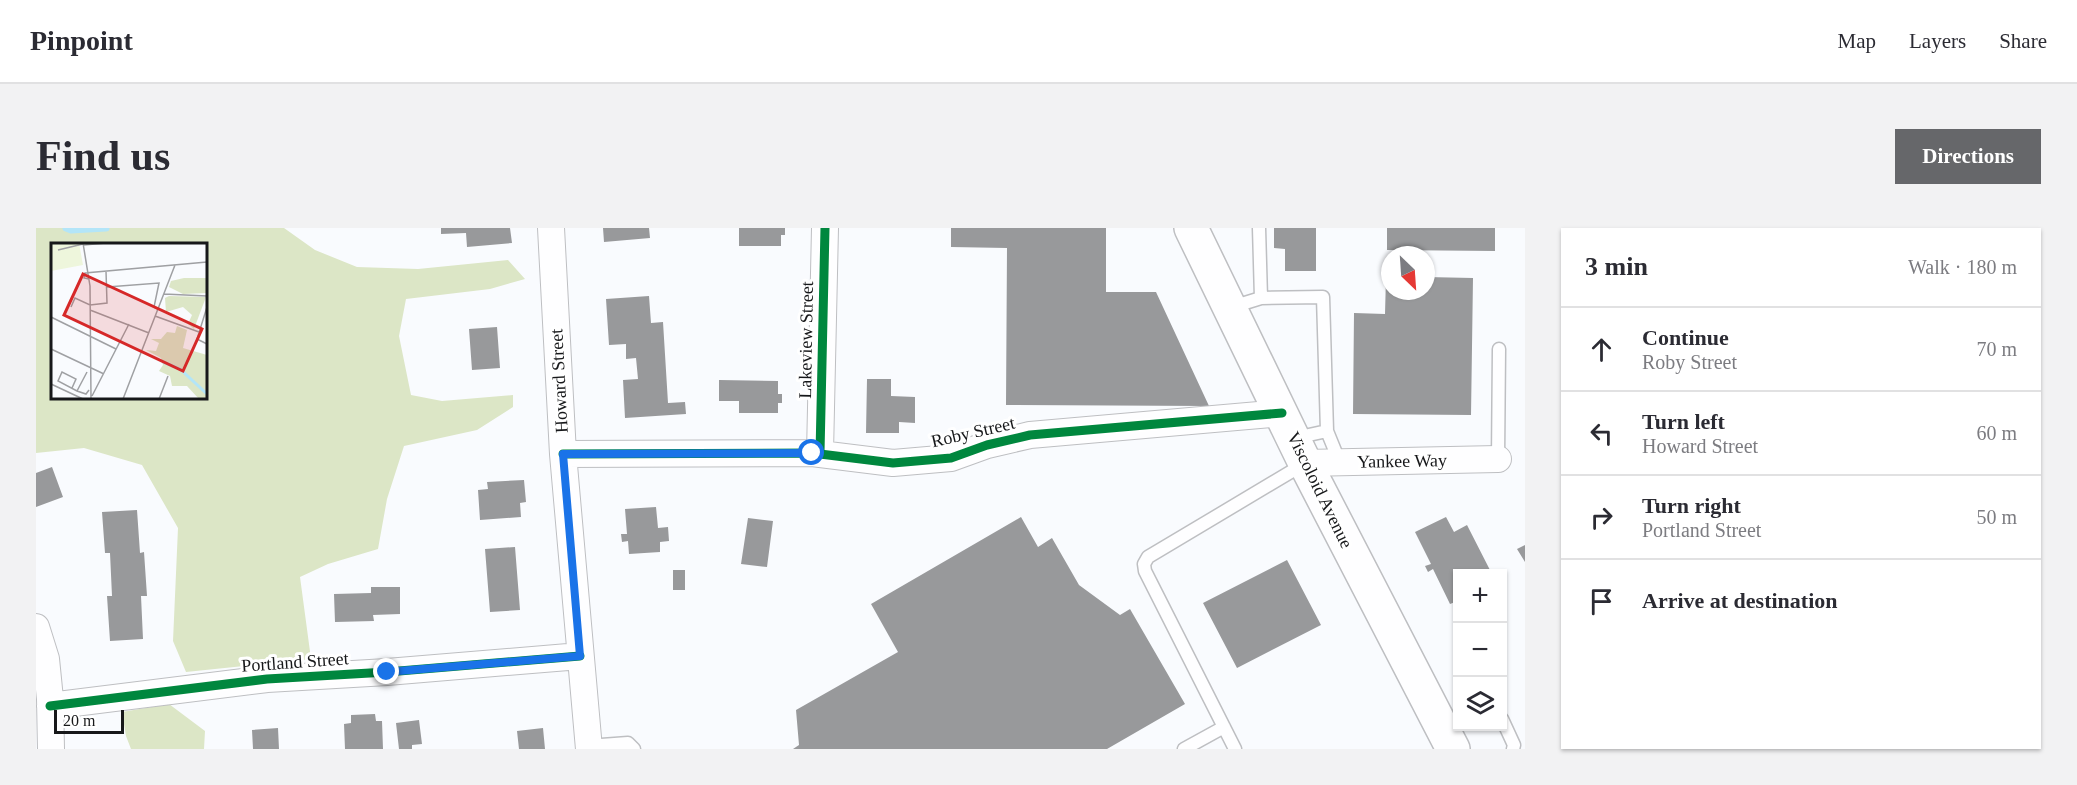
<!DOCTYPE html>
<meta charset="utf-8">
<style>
body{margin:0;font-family:Georgia,serif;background:#f2f2f3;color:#2b2b33}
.controls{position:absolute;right:18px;bottom:18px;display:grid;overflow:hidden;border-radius:0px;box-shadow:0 2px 4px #0004}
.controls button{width:54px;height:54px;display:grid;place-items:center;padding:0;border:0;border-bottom:2px solid #e1e1e2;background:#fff;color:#2b2b33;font:30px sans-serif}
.compass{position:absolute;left:1345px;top:18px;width:54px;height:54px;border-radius:50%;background:#fff;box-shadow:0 2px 4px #0004;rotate:155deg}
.scale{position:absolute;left:18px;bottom:15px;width:70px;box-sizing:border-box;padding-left:6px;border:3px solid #17181a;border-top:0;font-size:16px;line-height:21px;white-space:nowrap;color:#17181a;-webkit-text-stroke:4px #fff;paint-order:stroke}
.stop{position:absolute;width:18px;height:18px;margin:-14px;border:4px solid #1a73e8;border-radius:50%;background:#fff}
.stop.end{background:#1a73e8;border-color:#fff;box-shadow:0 2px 6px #0008}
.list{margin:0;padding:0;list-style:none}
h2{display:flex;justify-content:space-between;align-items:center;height:78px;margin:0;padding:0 24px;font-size:26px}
h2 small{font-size:20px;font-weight:400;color:#7c7c81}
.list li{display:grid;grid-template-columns:39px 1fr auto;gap:18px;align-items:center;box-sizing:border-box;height:84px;padding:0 24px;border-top:2px solid #e1e1e2}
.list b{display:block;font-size:22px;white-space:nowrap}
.list p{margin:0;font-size:20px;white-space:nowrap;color:#7c7c81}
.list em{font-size:20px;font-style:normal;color:#7c7c81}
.icon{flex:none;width:33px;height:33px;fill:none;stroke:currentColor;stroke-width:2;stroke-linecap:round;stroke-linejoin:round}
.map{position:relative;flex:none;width:1489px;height:521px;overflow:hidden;border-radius:0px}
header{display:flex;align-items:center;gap:36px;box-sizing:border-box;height:84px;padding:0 30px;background:#fff;border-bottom:2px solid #e1e1e2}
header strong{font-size:28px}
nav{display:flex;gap:33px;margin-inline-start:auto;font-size:21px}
.intro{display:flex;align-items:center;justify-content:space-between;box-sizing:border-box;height:144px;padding:0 36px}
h1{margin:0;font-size:42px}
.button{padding:15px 27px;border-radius:0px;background:#66676a;color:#fff;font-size:21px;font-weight:700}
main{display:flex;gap:36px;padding:0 36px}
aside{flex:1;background:#fff;border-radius:0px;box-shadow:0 2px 4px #0004}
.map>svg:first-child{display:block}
</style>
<header>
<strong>Pinpoint</strong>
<nav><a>Map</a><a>Layers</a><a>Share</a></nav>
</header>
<div class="intro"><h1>Find us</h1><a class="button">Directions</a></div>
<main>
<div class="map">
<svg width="1489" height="521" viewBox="0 0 1489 521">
<rect width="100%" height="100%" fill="#f9fbfe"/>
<!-- forest -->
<path fill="#dce6c6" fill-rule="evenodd" d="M0,0H248L279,22L321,39L382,41L472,32L489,51L454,61L370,71L363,108L375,167L406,173L477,167V179L441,202L368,218L351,271L342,321L292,336L264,349L275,431L150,444L137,413L142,300L106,237L48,220L0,225ZM16,16H170V170H16Z
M133,476L169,503L168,521H95L90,508L86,484Z"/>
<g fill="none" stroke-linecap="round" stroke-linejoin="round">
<!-- stream -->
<path stroke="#b3e5f8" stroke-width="7" d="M30,0L35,2L70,0"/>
</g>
<!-- building -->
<path fill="#98999b" d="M405,0H474L476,15L431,19L430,5L405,6Z
M567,0H613L614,10L568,14Z
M703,0H749V7H745V18H703Z
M915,0H1070V64H1120L1173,178L970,177L971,20L915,19Z
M1238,0H1280V43H1249V21L1238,20Z
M1351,0H1459V23L1351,22Z
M1350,49H1354V63H1390V49L1437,50L1435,187L1317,186L1318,85L1349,86Z
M613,68L615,95L627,94L632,175L649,174L650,186L589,190L587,152L602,151L600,130L590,131V116L573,117L570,71Z
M461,99L464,140L436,142L433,101Z
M831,151H855V168L879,169V195L863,194V205H830Z
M683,152L742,153V166H746V175H742V185H703V173H683Z
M16,239L27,269L0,279V245Z
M488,252L490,274L484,275L485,289L444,292L442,262L452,261L451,254Z
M620,279L622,300L632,299L633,313L624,314V324L593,326L592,313L586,314L585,306H591L589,281Z
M101,282L104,325L108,324L111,368H105L107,411L74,413L71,368H76L74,325H69L66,284Z
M985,289L1002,319L1016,310L1043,357L1084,387L1094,381L1149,476L1071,521H757L763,517L760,482L862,424L835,376Z
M1410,289L1418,304L1431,297L1456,346H1422V373L1414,376L1397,341L1392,344L1389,338L1395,336L1379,304Z
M712,290L737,293L731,339L705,336Z
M1489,317V334L1481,321Z
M479,319L484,382L454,384L449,321Z
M1251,332L1285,397L1201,440L1167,375Z
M637,342H649V362H637Z
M335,359H364V386L337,387L338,393L299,394L298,366L335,365Z
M339,486L340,493H346L347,521H309L308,496L315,495V487Z
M383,492L386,516L376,517V521H363L360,495Z
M242,500L243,521H217L216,502Z
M507,500L509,521H483L481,503Z"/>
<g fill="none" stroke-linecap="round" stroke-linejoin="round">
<defs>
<path id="lane" d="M1225,70L1287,69L1291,203L1259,210
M1196,79L1225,70L1223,0
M1291,203L1304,235
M1462,231L1463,121
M1466,491L1478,517L1477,521
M552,518L592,515L598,521
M1148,521L1188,499
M1199,521L1109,343L1108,336L1112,329L1268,236"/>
<path id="street" d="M515,0L527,226L553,521
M784,225L789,0
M527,226L776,225L857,235L915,230L951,217L994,207L1246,185
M1269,235L1462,231
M0,399L10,431L14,471L15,521
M14,478L231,451L351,444L544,428"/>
<path id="secondary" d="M1155,0L1269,235L1417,521"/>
</defs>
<!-- lane casing -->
<use href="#lane" stroke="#bebfc2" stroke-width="15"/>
<!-- street casing -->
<use href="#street" stroke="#bebfc2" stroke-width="28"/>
<!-- secondary casing -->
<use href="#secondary" stroke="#bebfc2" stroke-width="36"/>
<!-- lane -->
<use href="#lane" stroke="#fefeff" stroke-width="12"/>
<!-- street -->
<use href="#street" stroke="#fefeff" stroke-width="26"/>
<!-- secondary -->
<use href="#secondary" stroke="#fefeff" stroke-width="33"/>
<defs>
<path id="cycleway" d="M784,225L789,0
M527,226L776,225L857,235L915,230L951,217L994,207L1246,185
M14,478L231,451L351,444L544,428"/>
</defs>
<!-- cycleway casing -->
<use href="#cycleway" stroke="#fff" stroke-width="13"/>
<!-- cycleway -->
<use href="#cycleway" stroke="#00873e" stroke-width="9"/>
</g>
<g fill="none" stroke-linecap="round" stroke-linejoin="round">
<!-- route -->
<path stroke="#1a73e8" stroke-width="8" d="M351,444L544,428L527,226L776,225"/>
</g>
<g text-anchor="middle" stroke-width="6" stroke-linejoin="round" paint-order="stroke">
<!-- street labels -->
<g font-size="18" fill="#17181a" stroke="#fff">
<text transform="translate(770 112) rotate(-89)" y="6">Lakeview Street</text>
<text transform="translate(523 153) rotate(-93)" y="6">Howard Street</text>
<text transform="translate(937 204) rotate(-13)" y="6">Roby Street</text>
<text transform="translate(1366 233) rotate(-1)" y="6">Yankee Way</text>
<text transform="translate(1284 262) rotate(64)" y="6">Viscoloid Avenue</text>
<text transform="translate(259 434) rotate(-4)" y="6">Portland Street</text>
</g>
</g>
<!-- overview -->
<g transform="translate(15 15)">
<rect width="156" height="156" fill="#f9fbfe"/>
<path d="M0,0H28L32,22L0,28Z" fill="#eef6dc"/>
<path d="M133,35H156V50L132,51L118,44L120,38ZM118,53L155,54L143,86L137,81L141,72L132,64L115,69L114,55ZM126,83L136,87L132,105L156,112V156H148L136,143H121L119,133L108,128L112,122L110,115L95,107L105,108L108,100L100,96H110L116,89L124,90Z" fill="#dce6c6"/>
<path fill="none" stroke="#b3e5f8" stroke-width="3" d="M112,119L129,126L156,151"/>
<path fill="none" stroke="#9fa0a3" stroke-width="1.5" d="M32,0L39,43L40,156M33,2L55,0M7,7L32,1M38,36L33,35L34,30L156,19M56,44L108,40L103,64L107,66M113,51L156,53M20,64L24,55L39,62L56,60L55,28M156,64L146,96L156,101M39,67L98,90M104,73L148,89M0,74L65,106M0,106L53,131M0,141L32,156M21,145L25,136L11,129L7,138L26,148L35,151L38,147M26,148L36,129M41,153L78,81M72,156L124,22M108,156L117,133"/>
<path fill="#d62828" fill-opacity="0.15" stroke="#d62828" stroke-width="3" d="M32,31L151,86L132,128L13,72Z"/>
<rect width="156" height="156" fill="none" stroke="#17181a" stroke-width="3"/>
</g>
</svg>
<div class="controls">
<button>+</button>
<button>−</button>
<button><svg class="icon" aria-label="layers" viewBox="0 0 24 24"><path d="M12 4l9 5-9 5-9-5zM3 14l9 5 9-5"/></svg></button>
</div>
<svg class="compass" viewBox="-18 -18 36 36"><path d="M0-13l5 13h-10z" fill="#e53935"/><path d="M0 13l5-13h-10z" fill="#7c7c81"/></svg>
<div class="scale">20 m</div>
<div class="stop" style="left:776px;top:225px"></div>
<div class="stop end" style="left:351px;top:444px"></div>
</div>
<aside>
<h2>3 min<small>Walk · 180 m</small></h2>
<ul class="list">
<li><svg class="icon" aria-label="ahead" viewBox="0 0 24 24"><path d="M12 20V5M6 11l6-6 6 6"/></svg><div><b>Continue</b><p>Roby Street</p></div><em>70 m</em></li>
<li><svg class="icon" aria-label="left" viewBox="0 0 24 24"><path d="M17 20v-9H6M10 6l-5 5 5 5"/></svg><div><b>Turn left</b><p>Howard Street</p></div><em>60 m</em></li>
<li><svg class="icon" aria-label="right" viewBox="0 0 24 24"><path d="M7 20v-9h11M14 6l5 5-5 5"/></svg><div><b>Turn right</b><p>Portland Street</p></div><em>50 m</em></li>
<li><svg class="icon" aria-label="arrive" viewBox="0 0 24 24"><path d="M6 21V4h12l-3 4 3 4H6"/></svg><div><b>Arrive at destination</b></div></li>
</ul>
</aside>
</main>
